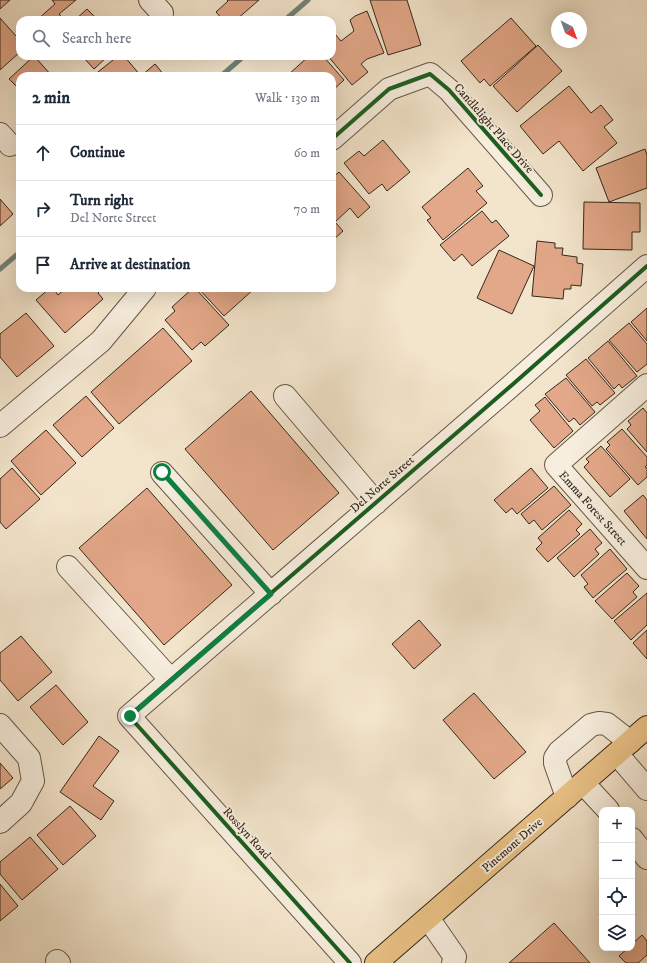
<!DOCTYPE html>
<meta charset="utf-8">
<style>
body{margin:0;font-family:"IM FELL DW Pica",serif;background:#f2f2f3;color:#1f2937}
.controls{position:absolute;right:12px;bottom:12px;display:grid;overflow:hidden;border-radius:8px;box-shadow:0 4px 16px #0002}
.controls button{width:36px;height:36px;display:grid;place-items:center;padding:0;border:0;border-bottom:1px solid #e0e1e3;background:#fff;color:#1f2937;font:20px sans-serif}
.compass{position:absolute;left:551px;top:12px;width:36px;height:36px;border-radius:50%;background:#fff;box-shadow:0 4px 16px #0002;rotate:139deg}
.stop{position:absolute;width:12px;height:12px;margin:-9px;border:3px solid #0b8043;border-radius:50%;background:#fff}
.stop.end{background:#0b8043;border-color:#fff;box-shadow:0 1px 4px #0008}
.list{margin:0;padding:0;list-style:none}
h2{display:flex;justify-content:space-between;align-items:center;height:52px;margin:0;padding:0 16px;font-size:17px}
h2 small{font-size:13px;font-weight:400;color:#747a83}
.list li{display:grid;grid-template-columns:26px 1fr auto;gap:12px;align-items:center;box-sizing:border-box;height:56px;padding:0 16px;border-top:1px solid #e0e1e3}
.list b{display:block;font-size:15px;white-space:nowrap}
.list p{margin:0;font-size:13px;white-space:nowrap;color:#747a83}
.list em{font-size:13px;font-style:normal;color:#747a83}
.icon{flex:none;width:22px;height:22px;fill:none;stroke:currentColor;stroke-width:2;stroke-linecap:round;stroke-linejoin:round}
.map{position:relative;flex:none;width:647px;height:963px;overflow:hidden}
.search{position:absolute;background:#fff;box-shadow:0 4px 16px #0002;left:16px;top:16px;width:320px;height:44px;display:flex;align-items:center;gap:10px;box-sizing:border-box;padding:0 14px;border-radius:12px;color:#747a83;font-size:15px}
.panel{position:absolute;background:#fff;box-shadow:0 4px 16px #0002;left:16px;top:72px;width:320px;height:220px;border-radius:12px}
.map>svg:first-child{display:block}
</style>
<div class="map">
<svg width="647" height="963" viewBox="0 0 647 963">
<rect width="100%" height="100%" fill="#f3e5cc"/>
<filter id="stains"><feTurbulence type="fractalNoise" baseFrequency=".005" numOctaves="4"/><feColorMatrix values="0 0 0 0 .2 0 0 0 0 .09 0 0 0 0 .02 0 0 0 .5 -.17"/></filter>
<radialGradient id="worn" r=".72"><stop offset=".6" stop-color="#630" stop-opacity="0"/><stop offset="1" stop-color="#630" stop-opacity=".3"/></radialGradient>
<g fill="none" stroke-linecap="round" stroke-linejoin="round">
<!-- stream -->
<path stroke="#728379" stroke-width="5" d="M285,20L308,0
M221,76L244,56
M0,269L20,252"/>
</g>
<!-- building -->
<path fill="#e3a889" stroke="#34281b" d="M0,0H10L0,9Z
M52,0H76L59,14L64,20H37L55,4Z
M227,0H259L236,20H223L216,12L228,1Z
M370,0H407L421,45L388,55Z
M87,9L98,20H75Z
M367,11L384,53L367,59L361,64L368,72L352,85L328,56H332V37L335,34L341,41L354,31L350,20L355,16Z
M0,18L16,36L20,33V52L0,70Z
M511,18L536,46L490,86L484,79L480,83L461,61Z
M538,45L562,71L517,112L493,86Z
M34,56L52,76H20V90L9,79Z
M82,56H108L94,69Z
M118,56H124L141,76L155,64L165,76H101L98,72Z
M309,56H323L344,80L332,91V76H290L288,75Z
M569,86L591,113L601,105L613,120L604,127L617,143L583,171L559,141L543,154L520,126Z
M383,140L410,172L387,191L382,184L369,194L344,163L359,151L364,156Z
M645,149L647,155V188L609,202L596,168Z
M468,168L483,186L476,191L487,203L443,240L427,220L431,218L422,207Z
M339,172L370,207L358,218L350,208L335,222L343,231L332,241V178Z
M0,199L13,214L0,226Z
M584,202L640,203V232H632V250L583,249Z
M482,211L492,223L496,220L509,236L472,266L462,254L454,261L440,245Z
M537,241L555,243V248H563L562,255L577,257V263L583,264L581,286L571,285V289H564L563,299L532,296Z
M499,250L534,266L512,314L477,298Z
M50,288H53L58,295L66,288H103L98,293L103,299L65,333L36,300Z
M193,288H195L229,325L205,346L201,342L192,350L165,320L175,311L172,307Z
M198,288H255L224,316Z
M647,308V341L631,322Z
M26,313L54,346L17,377L0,357V334Z
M629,323L647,344V364L637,372L609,340Z
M163,328L192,361L119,424L91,392Z
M608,341L637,376L622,388L619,384L614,389L588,358Z
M586,359L615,393L600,405L597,402L592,406L566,375Z
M566,378L595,412L580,425L574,418L569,422L545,394Z
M251,391L339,493L273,550L185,449Z
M86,396L114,428L82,457L53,425Z
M545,397L573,431L554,448L530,420L540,411L535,405Z
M643,408L647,413V452L627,429L631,425L628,421Z
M622,429L647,457V465L645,467L647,468V477L638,485L606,449L610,445L607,442Z
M46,430L76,463L41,495L11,461Z
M601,446L630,479L610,497L584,467L589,462L586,459Z
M12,468L40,499L6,529L0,522V479Z
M531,468L548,488L517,514L512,508L506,513L494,500Z
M554,486L571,505L542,530L534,520L529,524L521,514Z
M147,488L232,585L164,645L79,548Z
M643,495L647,500V539L624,511Z
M569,510L582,524L576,530L580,534L548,562L536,549L542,543L538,538Z
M590,529L602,543L595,549L599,554L574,577L557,558Z
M610,549L627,569L593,598L584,587L588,584L581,575Z
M627,573L639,586L633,592L637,597L612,619L595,601Z
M647,593V625L631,640L614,621Z
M419,620L441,645L414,669L392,644Z
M647,630V659L633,643Z
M21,636L52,672L18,701L0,680V653Z
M56,685L88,722L63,745L30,707Z
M474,693L526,752L494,779L443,720Z
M99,736L119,751L93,786L114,801L101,820L60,792Z
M0,763L13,778L0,789Z
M70,806L96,836L63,865L37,835Z
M30,837L58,869L22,900L0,874V862Z
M0,884L18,906L0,921Z
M554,923L590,963H509Z
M642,935L647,941V955L638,963H626L619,956L628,948H632V944Z"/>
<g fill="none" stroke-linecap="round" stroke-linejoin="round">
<defs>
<path id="minor" d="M150,0L162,13
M0,134L10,145
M332,139L389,89L430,74L449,90L541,195
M647,385L556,465L647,568
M285,396L376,503
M0,426L101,341L145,288
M162,473L271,594
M68,567L171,680
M0,725L29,758L33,781L21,803L0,822
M617,754L647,789
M583,783L608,810
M567,797L555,763V758L559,752L591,725L599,723L607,724L630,742
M632,839L647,858
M428,918L455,957L453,963
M57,961L59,963
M350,963L129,716L512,385L647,266"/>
<path id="major" d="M376,963L647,727"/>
</defs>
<!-- minor casing -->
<use href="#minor" stroke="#645747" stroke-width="24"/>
<!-- major casing -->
<use href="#major" stroke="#34281b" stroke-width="24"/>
<!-- minor -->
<use href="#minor" stroke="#f7eede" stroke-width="22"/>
<!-- major -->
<use href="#major" stroke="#eac286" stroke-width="22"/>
<defs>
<path id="cycleway" d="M332,139L389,89L430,74L449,90L541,195
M350,963L129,716L512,385L647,266"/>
</defs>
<!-- cycleway casing -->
<use href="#cycleway" stroke="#f7eede" stroke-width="6"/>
<!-- cycleway -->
<use href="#cycleway" stroke="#1b5e20" stroke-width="4"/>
</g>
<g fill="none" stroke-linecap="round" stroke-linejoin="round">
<!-- route -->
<path stroke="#0b8043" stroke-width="5" d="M130,716L271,594L162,472"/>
</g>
<g text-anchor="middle" stroke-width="4" stroke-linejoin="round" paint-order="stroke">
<!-- street labels -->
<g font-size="12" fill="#34281b" stroke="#f7eede">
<text transform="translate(494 128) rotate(49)" y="4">Candlelight Place Drive</text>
<text transform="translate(382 484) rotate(-41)" y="4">Del Norte Street</text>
<text transform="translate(593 508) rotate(48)" y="4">Emma Forest Street</text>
<text transform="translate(247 833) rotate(48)" y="4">Rosslyn Road</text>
<text transform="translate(512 845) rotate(-41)" y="4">Pinemont Drive</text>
</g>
</g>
<rect width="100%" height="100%" filter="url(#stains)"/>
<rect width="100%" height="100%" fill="url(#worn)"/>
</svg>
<div class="controls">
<button>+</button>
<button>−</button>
<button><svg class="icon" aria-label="locate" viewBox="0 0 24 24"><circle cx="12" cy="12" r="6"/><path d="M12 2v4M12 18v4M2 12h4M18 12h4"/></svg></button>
<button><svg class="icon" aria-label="layers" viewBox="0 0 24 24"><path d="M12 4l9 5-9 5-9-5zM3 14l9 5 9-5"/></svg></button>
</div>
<svg class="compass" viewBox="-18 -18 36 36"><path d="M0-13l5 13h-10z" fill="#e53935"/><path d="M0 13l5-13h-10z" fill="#747a83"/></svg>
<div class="stop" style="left:162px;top:472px"></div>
<div class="stop end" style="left:130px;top:716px"></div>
<div class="search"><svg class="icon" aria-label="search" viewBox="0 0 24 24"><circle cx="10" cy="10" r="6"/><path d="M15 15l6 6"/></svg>Search here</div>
<section class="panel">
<h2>2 min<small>Walk · 130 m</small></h2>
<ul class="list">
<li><svg class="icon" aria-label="ahead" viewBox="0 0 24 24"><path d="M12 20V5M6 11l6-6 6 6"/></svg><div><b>Continue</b></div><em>60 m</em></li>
<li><svg class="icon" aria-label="right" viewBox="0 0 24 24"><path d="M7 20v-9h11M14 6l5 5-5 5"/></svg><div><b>Turn right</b><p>Del Norte Street</p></div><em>70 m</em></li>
<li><svg class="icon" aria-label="arrive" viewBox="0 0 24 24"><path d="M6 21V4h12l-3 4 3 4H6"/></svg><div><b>Arrive at destination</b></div></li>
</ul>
</section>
</div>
